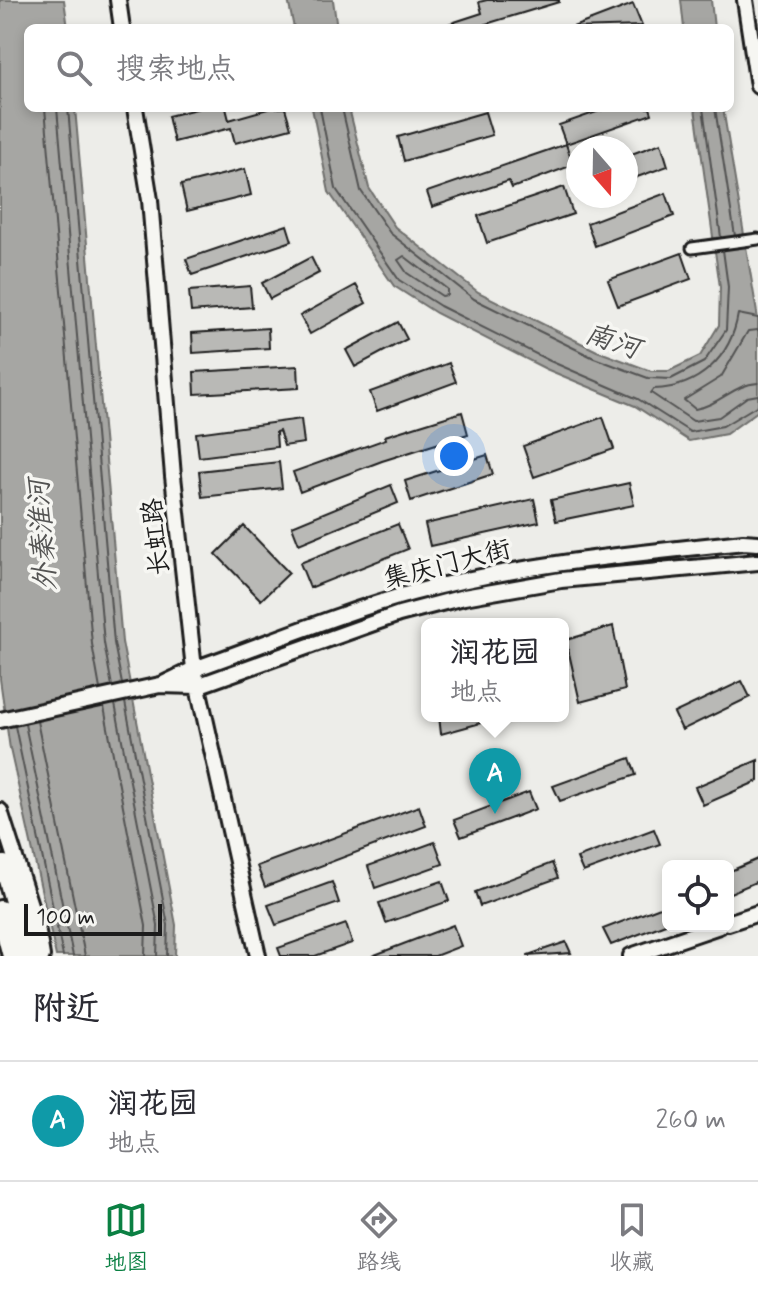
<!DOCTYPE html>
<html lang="zh">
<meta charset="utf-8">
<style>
body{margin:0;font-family:Mynerve,"LXGW WenKai TC",sans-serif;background:#f2f2f3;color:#2b2b33}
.controls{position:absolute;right:24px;bottom:24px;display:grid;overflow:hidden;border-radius:12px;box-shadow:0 4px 12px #0003}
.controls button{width:72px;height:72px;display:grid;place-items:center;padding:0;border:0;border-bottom:2px solid #e1e1e2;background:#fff;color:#2b2b33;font:40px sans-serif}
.compass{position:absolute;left:566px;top:136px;width:72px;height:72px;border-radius:50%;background:#fff;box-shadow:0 4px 12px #0003;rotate:160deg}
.scale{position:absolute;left:24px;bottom:20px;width:138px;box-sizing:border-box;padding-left:8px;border:4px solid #1c1c1c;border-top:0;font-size:22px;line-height:28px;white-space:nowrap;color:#1c1c1c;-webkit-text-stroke:6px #f6f6f2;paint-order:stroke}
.you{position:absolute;left:454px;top:456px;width:28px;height:28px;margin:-20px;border:6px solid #fff;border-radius:50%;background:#1a73e8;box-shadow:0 0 0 12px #1a73e833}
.badge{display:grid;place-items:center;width:52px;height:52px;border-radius:50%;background:#0b8043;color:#fff;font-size:26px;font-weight:700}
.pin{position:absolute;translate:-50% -66px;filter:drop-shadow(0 2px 4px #0008)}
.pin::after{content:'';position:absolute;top:42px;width:28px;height:24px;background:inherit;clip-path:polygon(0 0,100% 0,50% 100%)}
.popup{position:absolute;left:421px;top:618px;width:148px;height:104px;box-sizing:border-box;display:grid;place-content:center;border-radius:12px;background:#fff;filter:drop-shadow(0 2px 6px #0005);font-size:26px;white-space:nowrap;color:#7c7c81}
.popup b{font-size:30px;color:#2b2b33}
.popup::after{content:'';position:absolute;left:50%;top:100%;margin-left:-16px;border:16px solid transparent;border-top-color:#fff}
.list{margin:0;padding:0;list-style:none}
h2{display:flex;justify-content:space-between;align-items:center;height:104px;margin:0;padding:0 32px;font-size:34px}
h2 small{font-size:26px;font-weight:400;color:#7c7c81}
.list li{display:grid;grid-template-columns:52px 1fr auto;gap:24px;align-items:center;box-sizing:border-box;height:120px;padding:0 32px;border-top:2px solid #e1e1e2}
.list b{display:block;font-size:30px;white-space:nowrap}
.list p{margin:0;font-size:26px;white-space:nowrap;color:#7c7c81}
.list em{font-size:26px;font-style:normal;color:#7c7c81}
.icon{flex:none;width:44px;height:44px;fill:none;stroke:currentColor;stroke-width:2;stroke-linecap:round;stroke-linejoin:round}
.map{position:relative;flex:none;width:758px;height:956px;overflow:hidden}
.search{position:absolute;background:#fff;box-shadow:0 4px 12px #0003;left:24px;right:24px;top:24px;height:88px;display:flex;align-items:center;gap:20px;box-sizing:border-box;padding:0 28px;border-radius:12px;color:#7c7c81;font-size:30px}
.sheet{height:224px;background:#fff}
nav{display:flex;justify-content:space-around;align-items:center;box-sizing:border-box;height:112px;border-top:2px solid #e1e1e2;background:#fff;font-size:22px;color:#7c7c81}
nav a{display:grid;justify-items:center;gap:4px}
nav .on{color:#0b8043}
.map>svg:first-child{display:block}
</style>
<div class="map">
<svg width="758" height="956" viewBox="0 0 758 956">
<rect width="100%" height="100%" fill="#edede9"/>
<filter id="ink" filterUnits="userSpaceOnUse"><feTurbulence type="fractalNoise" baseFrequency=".0125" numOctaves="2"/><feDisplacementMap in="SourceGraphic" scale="16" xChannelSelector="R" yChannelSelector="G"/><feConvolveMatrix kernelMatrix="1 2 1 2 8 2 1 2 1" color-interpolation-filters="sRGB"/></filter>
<g filter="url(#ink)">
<!-- water -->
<path fill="#a6a6a3" stroke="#6f6f6d" stroke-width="2" d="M0,0H64L68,28H28V108H75L122,642L176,925L175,956H56L10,749L0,679Z
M288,0H333L337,28H294Z
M681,0H711L714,28H684Z
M312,108H349L369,188L395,227L478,292L597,351L651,371H669L700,356L719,325L720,287L695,108H723L758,319V411L726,434L689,441L635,406L546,369L436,313L394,286L329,192Z"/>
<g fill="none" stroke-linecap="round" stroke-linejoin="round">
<!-- shore -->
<path stroke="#535352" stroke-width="2" d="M45,108L92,644L100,689
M57,108L104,643L112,686
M68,108L114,643L122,684
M320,108L336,189L399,280L440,306L550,361L638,399L690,432L723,426L758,405
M342,108L361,191L390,233L474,299L594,358L648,378L671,379L704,362L726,330L728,287L723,250
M703,108L721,237
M715,108L735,236
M404,256L447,289V295L442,296L407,273L398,260Z
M758,318L738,314C731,357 699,388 654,389L651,393L693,421L719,417L747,397L758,395
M758,330L748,331L721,377L684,400L695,409C720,405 734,384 758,383
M125,702L168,925L167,956
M115,704L158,926L157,956
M104,707L146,926L145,956
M37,721L85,956
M25,724L73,956
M15,726L63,956"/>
</g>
<!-- building -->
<path fill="#b9b9b6" stroke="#1c1c1c" stroke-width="2" d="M487,0H559V2L486,24L487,28H436L482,13L479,2Z
M633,4L642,26L573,28V27Z
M200,108H226L229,120L271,108H285L291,128L235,143L231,128L174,142L168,116Z
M608,108H650L652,114L566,144L559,125Z
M485,112L492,135L404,161L398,137Z
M661,143L668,166L626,181V156Z
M566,144L573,165L512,188L509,181L432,207L427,192Z
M245,169L251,195L187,211L181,185Z
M564,187L573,214L487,243L478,216Z
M666,193L674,216L595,246L587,223Z
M287,225L292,241L192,275L186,259Z
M682,253L691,279L618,306L608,280Z
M311,257L319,273L270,299L262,283Z
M356,285L366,303L310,334L300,316Z
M250,286L252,307L191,312L189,291Z
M398,322L407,339L355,367L346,350Z
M268,328L269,348L193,353L192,333Z
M449,363L456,382L377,411L370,392Z
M298,366L299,388L195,394L194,372Z
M462,412L468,434L382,461L300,492L293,472L386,439L385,436Z
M603,417L614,449L534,477L523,446Z
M301,419L304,443L284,446L279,431L276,432L277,447L199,457L196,433Z
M487,455L493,474L411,501L405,481Z
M279,462L282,488L202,497L199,471Z
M629,483L634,505L556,521L551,500Z
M391,485L398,503L299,544L292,526Z
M534,499L539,522L430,546L425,524Z
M398,524L408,549L310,588L300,563Z
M244,526L289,573L261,600L216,554Z
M613,626L625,690L580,702L566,640Z
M742,681L750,697L682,730L674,713Z
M439,716H499V718L441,734Z
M630,758L636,775L560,801L553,786Z
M758,760V781L703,805L695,787Z
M529,792L536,809L461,837L454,820Z
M419,806L426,826L265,887L257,866Z
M654,829L660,844L583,872L577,858Z
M435,842L443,864L375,888L368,866Z
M758,859V881L728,894V872Z
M552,863L558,878L480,906L475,892Z
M442,881L449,901L386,923L379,903Z
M332,882L339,903L276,925L268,905Z
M668,904V923L611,945L603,929Z
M346,924L352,943L315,956H281L278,948Z
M453,925L461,946L435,956H372Z
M566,942L571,953L528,956V955Z"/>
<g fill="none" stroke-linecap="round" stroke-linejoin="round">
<defs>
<path id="street" d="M692,248L758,239"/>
<path id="secondary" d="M118,0L122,28
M745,0L758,86
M135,108L150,200L173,476L194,669L258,956
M163,684L194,669C266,644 339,613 412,593C520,564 632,554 743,542L758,543
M0,720L160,685L197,686L399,614L464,597L561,580L758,562
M728,923L758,913
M631,956L719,926"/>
<path id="primary" d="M0,811L37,927L42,956"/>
<path id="highway" d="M4,865L29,956
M0,910L12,956"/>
</defs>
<!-- street casing -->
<use href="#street" stroke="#1c1c1c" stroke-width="15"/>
<!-- secondary casing -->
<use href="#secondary" stroke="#1c1c1c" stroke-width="20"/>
<!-- primary casing -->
<use href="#primary" stroke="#1c1c1c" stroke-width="20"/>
<!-- highway casing -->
<use href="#highway" stroke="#1c1c1c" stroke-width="24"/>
<!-- street -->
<use href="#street" stroke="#f6f6f2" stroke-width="9"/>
<!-- secondary -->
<use href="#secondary" stroke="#f6f6f2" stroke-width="14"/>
<!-- primary -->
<use href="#primary" stroke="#f6f6f2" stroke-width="14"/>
<!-- highway -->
<use href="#highway" stroke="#f6f6f2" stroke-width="18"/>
</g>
</g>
<g text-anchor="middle" stroke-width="7" stroke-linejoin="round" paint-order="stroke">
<!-- street labels -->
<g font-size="26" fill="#1c1c1c" stroke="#f6f6f2">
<text transform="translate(155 537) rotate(-96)" y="9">长虹路</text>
<text transform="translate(447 563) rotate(-14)" y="9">集庆门大街</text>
</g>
<!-- water labels -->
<g font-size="28" font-style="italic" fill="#535352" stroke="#f6f6f2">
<text transform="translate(613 340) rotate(18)" y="10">南河</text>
<text transform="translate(41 535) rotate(-94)" y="10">外秦淮河</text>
</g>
</g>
</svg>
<div class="controls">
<button><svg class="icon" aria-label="locate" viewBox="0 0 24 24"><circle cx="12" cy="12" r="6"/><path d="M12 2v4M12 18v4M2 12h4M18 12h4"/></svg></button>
</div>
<svg class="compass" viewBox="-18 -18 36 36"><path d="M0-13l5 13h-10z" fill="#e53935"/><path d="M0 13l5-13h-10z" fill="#7c7c81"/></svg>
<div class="scale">100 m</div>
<div class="you"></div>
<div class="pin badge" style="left:495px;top:814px;background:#0f9aa8">A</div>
<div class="popup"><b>润花园</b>地点</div>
<div class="search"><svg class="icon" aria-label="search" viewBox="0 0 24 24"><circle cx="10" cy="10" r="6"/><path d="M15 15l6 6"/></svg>搜索地点</div>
</div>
<section class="sheet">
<h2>附近<small></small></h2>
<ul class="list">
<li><span class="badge" style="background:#0f9aa8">A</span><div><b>润花园</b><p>地点</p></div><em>260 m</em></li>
</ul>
</section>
<nav>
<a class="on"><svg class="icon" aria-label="map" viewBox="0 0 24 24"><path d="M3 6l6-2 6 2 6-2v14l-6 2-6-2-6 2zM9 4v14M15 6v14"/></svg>地图</a>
<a><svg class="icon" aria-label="directions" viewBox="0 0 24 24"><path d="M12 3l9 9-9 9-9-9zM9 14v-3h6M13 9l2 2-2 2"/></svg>路线</a>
<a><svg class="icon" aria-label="saved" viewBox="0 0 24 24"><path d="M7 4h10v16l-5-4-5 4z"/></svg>收藏</a>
</nav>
